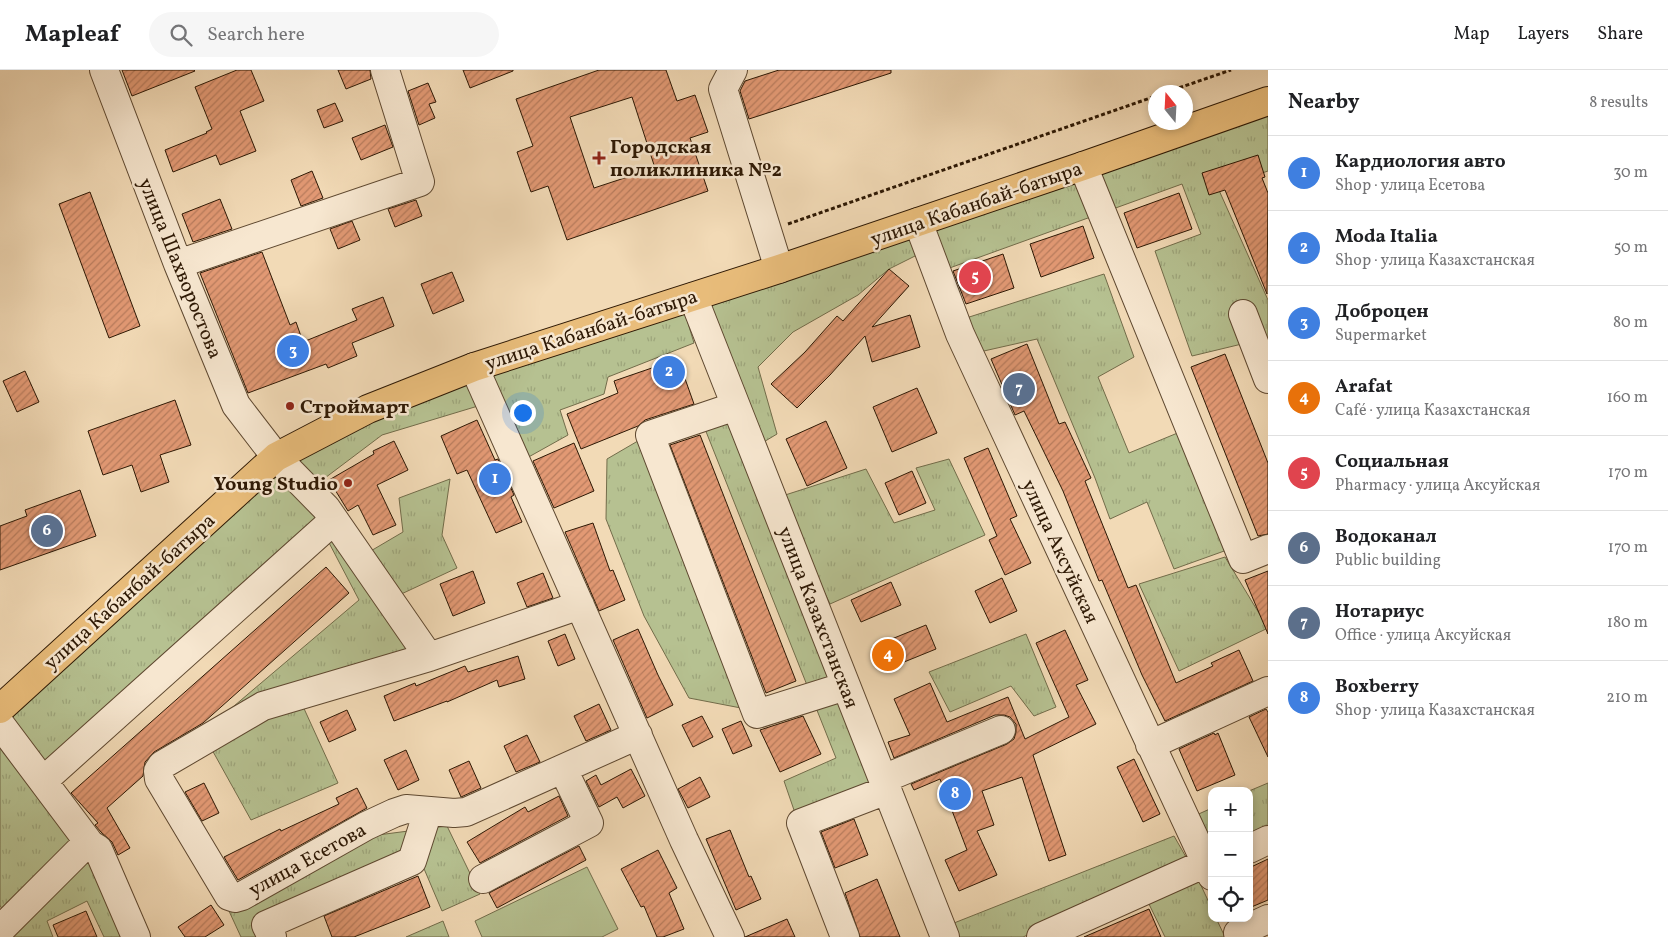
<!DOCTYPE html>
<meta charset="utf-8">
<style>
body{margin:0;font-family:Vollkorn,serif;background:#f6f6f6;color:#202124}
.controls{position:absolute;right:15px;bottom:15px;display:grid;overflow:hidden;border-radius:10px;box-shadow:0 2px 8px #0003}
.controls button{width:45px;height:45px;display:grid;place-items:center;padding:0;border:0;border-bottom:1px solid #e0e0e0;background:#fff;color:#202124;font:25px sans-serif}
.compass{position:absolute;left:1148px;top:15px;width:45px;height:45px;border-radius:50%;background:#fff;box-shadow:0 2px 8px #0003;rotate:342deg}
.you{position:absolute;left:522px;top:342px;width:18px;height:18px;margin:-12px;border:4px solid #fff;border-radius:50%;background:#1a73e8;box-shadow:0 0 0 8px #1a73e833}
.badge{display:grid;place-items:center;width:32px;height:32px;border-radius:50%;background:#8f2418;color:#fff;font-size:16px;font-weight:700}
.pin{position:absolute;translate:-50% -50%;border:2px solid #fff;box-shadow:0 1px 5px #0006}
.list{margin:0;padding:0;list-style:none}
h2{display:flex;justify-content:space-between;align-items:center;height:65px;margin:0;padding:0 20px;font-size:21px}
h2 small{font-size:16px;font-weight:400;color:#757577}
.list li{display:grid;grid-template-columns:32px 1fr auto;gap:15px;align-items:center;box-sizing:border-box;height:75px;padding:0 20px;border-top:1px solid #e0e0e0}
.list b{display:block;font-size:19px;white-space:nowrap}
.list p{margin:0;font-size:16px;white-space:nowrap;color:#757577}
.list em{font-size:16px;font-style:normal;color:#757577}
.icon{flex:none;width:28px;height:28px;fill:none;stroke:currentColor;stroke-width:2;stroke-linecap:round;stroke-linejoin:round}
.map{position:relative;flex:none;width:1268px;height:867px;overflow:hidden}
header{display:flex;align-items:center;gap:30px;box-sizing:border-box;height:70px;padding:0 25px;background:#fff;border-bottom:1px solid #e0e0e0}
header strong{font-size:24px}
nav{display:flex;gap:28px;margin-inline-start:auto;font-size:18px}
.search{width:350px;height:45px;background:#f6f6f6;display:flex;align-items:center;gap:12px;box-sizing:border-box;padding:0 18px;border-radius:28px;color:#757577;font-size:19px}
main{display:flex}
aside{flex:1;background:#fff}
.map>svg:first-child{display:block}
</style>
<header>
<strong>Mapleaf</strong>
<div class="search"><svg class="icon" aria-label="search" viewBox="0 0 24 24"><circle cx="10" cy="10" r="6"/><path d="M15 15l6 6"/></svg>Search here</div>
<nav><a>Map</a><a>Layers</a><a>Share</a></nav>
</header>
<main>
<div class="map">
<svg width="1268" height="867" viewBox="0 0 1268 867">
<defs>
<pattern id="grass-tufts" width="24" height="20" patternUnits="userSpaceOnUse" patternTransform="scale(1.25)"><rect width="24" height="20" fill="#b6c191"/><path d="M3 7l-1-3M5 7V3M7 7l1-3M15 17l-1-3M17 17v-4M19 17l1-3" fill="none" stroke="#9da57b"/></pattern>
<pattern id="building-hatch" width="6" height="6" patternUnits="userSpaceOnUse" patternTransform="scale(1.25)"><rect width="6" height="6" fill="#e29974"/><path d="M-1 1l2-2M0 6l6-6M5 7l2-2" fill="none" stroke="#b87c5d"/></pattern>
</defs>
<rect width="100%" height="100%" fill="#f2dab6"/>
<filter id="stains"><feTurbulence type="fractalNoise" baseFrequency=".004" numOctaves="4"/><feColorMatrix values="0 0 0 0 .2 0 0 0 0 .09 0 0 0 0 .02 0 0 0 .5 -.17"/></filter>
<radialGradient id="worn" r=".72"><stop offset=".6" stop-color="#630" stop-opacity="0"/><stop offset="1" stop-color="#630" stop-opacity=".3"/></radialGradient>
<!-- grass -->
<path fill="url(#grass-tufts)" stroke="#726c4a" d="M1268,37V101L1218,118L1268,230V288L1246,273L1192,286L1155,181L1201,164L1182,114L944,200L924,153Z
M917,165L923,182L889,199L858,225L793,262L758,297L777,364L757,376L702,232Z
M1104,204L1134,287L1098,307L1129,383L1180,362L1227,480L1174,499L1147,432L1110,449L1095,408L1037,269L975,283L963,249Z
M684,240L694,273L608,307L604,324L560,340L568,365L525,389L485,303Z
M470,304L478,336L382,365L317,414L287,389Z
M731,349L875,715L795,743L784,711L836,688L703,354Z
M643,368L741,638L689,628L644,546L606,449L607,389Z
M949,389L985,465L830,534L779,427L866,399L894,453L935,440L916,398Z
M273,403L321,453L32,713L80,770L4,845L0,835V655Z
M450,409L442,465L457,498L397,526L369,482L403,462L399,428Z
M336,462L421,584L201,664L359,530L327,469Z
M1225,487L1268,558L1179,601L1139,514Z
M1026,564L1056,637L1034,646L1011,616L950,642L929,602Z
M301,632L338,713L251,750L211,678Z
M1268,713V763L1249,772V721Z
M1212,738V789L1192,747Z
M447,756L480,824L442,841L422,794L263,867H241L229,841L370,766Z
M1174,766L1190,794L1023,867H956L954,853Z
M89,785L124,867H104L87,831L47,851L53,867H11Z
M1198,809L1212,839V848H1216L1225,867H1165L1147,830Z
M443,851L449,867H406Z"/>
<!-- park -->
<path fill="#b6c191" stroke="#726c4a" d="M587,797L618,859L602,867H482L475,851Z"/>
<!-- building -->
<path fill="url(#building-hatch)" stroke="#2d1804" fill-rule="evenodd" d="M122,0H194L195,1L132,26Z
M237,0H251L264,31L240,41L256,81L220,95L216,85L173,102L165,80L207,63L206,62L212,59L195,17Z
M338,0H370L371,9L346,19Z
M463,0H513V1L470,18Z
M599,0H666L677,31L695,25L708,62L690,68L708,121L567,170L548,116L531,122L517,82L533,76L516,29ZM632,27L655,98L594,118L570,47Z
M779,0H891V3L749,49L740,21L745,11Z
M428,13L436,32L429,34L435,48L419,55L408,21Z
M335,33L343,51L324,58L317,40Z
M385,55L393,77L361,90L352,68Z
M1258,85L1265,107L1262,108L1268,123L1267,224L1225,120L1209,125L1202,103Z
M312,101L323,128L301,136L291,110Z
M90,122L140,256L109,268L59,134Z
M1179,123L1192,159L1137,178L1124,143Z
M220,129L232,159L193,172L182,144Z
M416,130L422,146L395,157L388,139Z
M352,151L360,170L338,179L330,159Z
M1083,156L1094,188L1041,207L1030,174Z
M262,182L290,255L296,252L303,272L357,250L352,239L383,227L394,256L352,273L357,286L328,298L326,294L248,323L200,203Z
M1003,184L1014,218L966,234L953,201Z
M889,199L909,216L872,257L910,245L920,277L872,292L865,266L830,305L797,338L771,314L805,282L837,246L843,251Z
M452,202L464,231L433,244L421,214Z
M1027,274L1059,354L1065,352L1091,408L1085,411L1128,518L1136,515L1176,613L1213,596L1211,593L1239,580L1253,611L1165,651L1142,605L1102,510L1099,511L1063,421L1024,341L1015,345L991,289Z
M1225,284L1268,393V464L1258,466L1191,297Z
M678,289L694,334L645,350L638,356L581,379L567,344L618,323L614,311Z
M25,301L39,332L17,342L3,311Z
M917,318L937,363L892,382L873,337Z
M175,330L191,375L160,385L169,412L141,422L132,395L103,405L88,361Z
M477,350L495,390L498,389L514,425L511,427L522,452L496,463L467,400L457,404L441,366Z
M826,351L847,398L807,416L786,369Z
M700,365L796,611L766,623L670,375Z
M394,371L408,400L377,415L396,455L373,465L358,435L348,441L329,410L374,384L373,381Z
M574,373L594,421L554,438L533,391Z
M988,378L1017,446L1010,449L1031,493L1005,505L989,470L997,466L964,388Z
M912,401L926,433L899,445L885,413Z
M80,420L96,466L0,500V456L27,446L25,440Z
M593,453L610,501L613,500L625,530L599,541L565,462Z
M326,497L349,523L203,653L154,682L145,692L143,706L107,738L130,778L118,785L112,772L101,762L95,755L98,753L71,723Z
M473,501L485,533L453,546L440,514Z
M1268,501V564L1245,510Z
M543,503L553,528L527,537L517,513Z
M1002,508L1017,541L990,553L975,521Z
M891,512L901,535L861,552L851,530Z
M926,555L936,579L882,601L872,577Z
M638,559L658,605L673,635L647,648L613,570Z
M1065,560L1088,610L1076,615L1096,654L1033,685L1066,785L1049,791L1022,707L982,721L994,755L977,761L997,805L959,821L945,790L967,780L940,709L914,720L911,714L1007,674L1014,669L1016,662V654L1010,647L1004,645H995L894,688L888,672L910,665L894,629L930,613L947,652L1008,627L1025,669L1069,647L1036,573Z
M565,564L575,589L558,596L548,571Z
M518,586L525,609L499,617L497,610L447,632V631L394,651L384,626L415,613L416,616L465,596L468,602Z
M599,634L611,660L586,671L574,646Z
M1266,639L1268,642V687L1249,647Z
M347,640L356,660L329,672L320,652Z
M702,646L713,667L693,677L682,655Z
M803,646L821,684L780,702L760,660Z
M741,651L752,676L733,684L722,659Z
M1214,663L1215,665L1218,663L1235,705L1197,721L1179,679Z
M527,665L540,692L516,702L504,676Z
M406,680L419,710L398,720L384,690Z
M1134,689L1160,744L1143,752L1117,697Z
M469,691L481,718L461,727L449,700Z
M631,699L645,726L623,738L617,727L599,737L586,711L596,705L601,715Z
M700,707L710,727L688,738L678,719Z
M204,713L219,743L202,751L185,722Z
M357,718L367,738L238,810L224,787L280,759L281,761L339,734L336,728Z
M559,726L568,746L480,793L467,772L525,737L528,742Z
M854,749L868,785L835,798L821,762Z
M730,760L749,807L751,806L761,829L736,840L706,769Z
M579,776L586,790L497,838L489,823Z
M658,780L677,818L669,823L684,859L663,867H657L644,836L641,837L621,799Z
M1268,789V830L1249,838V798Z
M418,806L430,837L354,867H332L324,846Z
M877,809L900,867H860L845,823Z
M211,835L224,855L205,867H185L178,857Z
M1149,839L1161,867H1084Z
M86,841L97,867H58L53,855Z
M787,849L795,867H745Z"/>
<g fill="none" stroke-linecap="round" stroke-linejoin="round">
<defs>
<path id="minor" d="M104,0L178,194L236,335L276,387L326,438L429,587
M733,0L723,19L779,199
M1083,96L1243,489L1268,479
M918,152L960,264L1212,806
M178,194L420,112L385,0
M693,227L945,867
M1243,244L1268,309
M474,297L684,770L730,867
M736,336L650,365L757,644L846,616
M580,535L429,587L263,636L162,695L158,701L159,709L229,826L235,828L242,826L366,756L394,743L406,739L454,743L466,742L638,665
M0,654L90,774
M1150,675L1268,621
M883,709L1001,660
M43,711L334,450
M1249,779L1268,770
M483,809L589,753L563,699
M2,858L83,777L90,774L98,779L136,867
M1238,863L1268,849
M272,867L266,855L412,791L428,741
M845,867L801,753L887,720
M1041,867L1206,793"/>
<path id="major" d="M0,639L276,387L368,339L474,297L779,199L1083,96L1268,31"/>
</defs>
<!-- minor casing -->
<use href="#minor" stroke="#5e4830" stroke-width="30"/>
<!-- major casing -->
<use href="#major" stroke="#2d1804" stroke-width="30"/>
<!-- path -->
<path stroke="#2d1804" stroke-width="3" stroke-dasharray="4 2.5" stroke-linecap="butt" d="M1167,22L1231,0
M788,154L1156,26"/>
<!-- minor -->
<use href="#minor" stroke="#f7e7d0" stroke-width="28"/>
<!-- major -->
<use href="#major" stroke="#e9bd7b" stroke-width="28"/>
</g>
<!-- markers -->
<g fill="#8f2418" stroke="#f7e7d0" stroke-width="2">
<path d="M596.5 80.5h5v5h5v5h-5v5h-5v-5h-5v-5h5z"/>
<circle cx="290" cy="336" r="5"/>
<circle cx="348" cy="413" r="5"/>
</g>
<g text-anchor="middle" stroke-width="5" stroke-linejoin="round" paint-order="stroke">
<!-- poi labels -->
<g font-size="20" font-weight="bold" fill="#2d1804" stroke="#f7e7d0" text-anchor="start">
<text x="610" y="83">Городская<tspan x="610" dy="23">поликлиника №2</tspan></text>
<text x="300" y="343">Строймарт</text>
<text x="338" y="420" text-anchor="end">Young Studio</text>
</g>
<!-- street labels -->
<g font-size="20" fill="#2d1804" stroke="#f7e7d0">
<text transform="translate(976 133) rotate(-19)" y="7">улица Кабанбай-батыра</text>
<text transform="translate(181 198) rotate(68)" y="7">улица Шахворостова</text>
<text transform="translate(591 259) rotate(-18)" y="7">улица Кабанбай-батыра</text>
<text transform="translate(1061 481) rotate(65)" y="7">улица Аксуйская</text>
<text transform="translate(129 521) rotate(-42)" y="7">улица Кабанбай-батыра</text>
<text transform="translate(819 547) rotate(69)" y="7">улица Казахстанская</text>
<text transform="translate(307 789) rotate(-29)" y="7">улица Есетова</text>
</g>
</g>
<rect width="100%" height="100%" filter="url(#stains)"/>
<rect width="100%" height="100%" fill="url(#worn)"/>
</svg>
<div class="controls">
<button>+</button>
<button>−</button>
<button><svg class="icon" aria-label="locate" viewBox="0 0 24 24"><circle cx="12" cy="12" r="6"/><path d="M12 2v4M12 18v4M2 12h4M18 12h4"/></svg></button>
</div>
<svg class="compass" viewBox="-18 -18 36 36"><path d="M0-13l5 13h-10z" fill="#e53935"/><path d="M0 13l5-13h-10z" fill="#757577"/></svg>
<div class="you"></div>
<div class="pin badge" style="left:495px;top:409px;background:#3f7fe0">1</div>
<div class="pin badge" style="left:669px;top:302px;background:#3f7fe0">2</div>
<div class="pin badge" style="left:293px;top:281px;background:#3f7fe0">3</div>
<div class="pin badge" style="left:888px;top:585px;background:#e8710a">4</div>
<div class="pin badge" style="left:975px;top:207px;background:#e0444e">5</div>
<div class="pin badge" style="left:47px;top:461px;background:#5c6f8a">6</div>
<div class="pin badge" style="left:1019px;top:319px;background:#5c6f8a">7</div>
<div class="pin badge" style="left:955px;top:724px;background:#3f7fe0">8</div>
</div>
<aside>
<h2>Nearby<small>8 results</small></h2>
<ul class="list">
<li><span class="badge" style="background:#3f7fe0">1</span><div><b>Кардиология авто</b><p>Shop · улица Есетова</p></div><em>30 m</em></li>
<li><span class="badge" style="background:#3f7fe0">2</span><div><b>Moda Italia</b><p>Shop · улица Казахстанская</p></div><em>50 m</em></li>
<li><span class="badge" style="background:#3f7fe0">3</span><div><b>Доброцен</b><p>Supermarket</p></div><em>80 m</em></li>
<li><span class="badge" style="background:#e8710a">4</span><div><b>Arafat</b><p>Café · улица Казахстанская</p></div><em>160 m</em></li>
<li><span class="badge" style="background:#e0444e">5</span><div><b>Социальная</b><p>Pharmacy · улица Аксуйская</p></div><em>170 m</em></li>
<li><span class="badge" style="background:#5c6f8a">6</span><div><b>Водоканал</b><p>Public building</p></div><em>170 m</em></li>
<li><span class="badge" style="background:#5c6f8a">7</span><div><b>Нотариус</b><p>Office · улица Аксуйская</p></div><em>180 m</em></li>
<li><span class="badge" style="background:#3f7fe0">8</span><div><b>Boxberry</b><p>Shop · улица Казахстанская</p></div><em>210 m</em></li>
</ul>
</aside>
</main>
